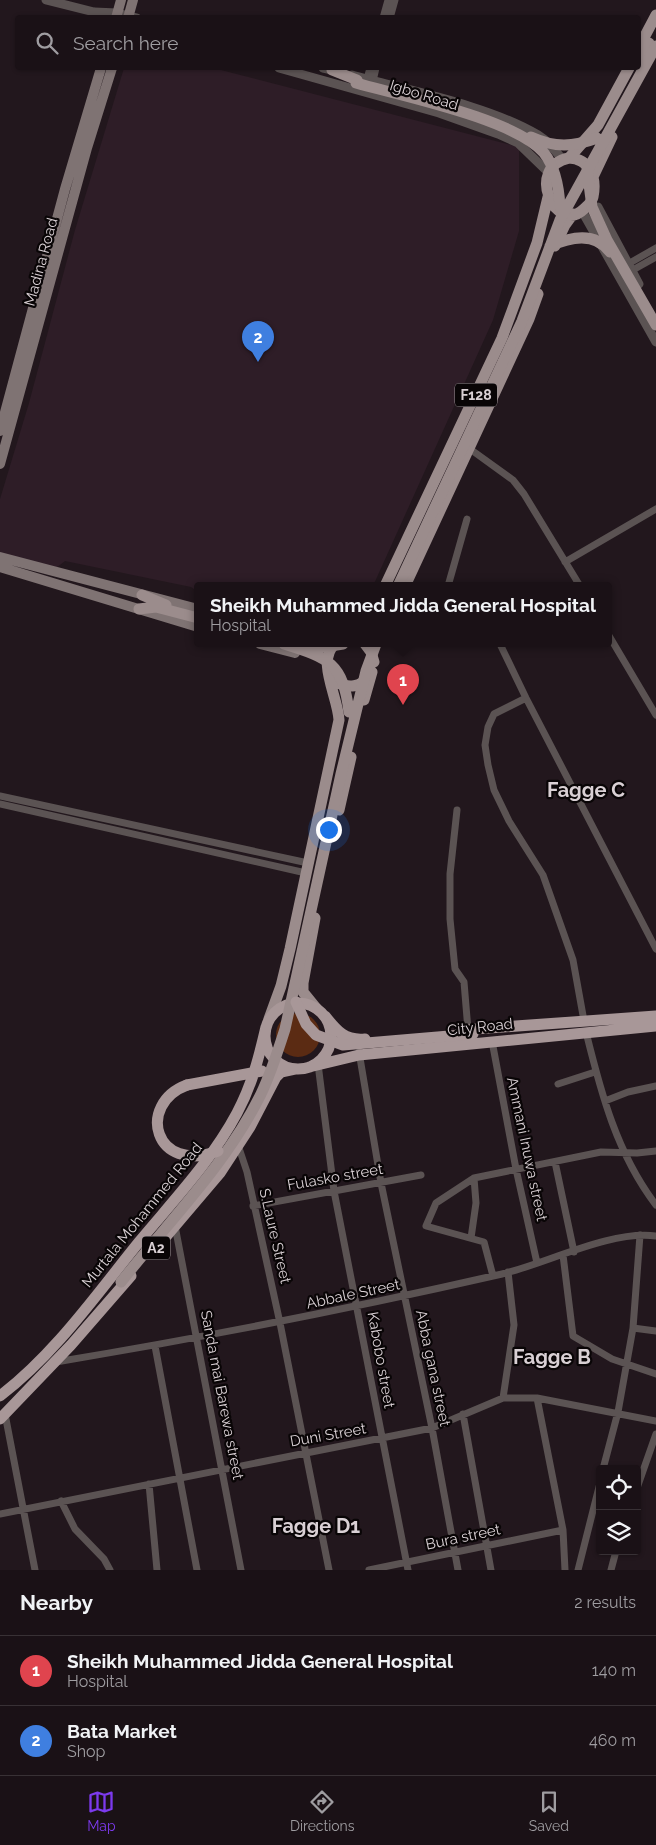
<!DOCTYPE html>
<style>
body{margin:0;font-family:Raleway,sans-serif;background:#271f23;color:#f1f3f6}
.controls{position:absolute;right:15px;bottom:15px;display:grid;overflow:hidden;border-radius:5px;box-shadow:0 1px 4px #0004}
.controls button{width:45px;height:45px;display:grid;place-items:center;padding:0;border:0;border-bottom:1px solid #383135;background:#1a1116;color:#f1f3f6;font:25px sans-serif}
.you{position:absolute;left:328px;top:829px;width:18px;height:18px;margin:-12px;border:4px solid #fff;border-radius:50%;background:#1a73e8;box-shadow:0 0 0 8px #1a73e833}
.badge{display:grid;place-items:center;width:32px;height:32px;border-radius:50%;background:#7c3aed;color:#fff;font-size:16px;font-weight:700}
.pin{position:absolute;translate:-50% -41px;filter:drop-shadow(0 1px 2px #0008)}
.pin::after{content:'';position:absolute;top:26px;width:18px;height:15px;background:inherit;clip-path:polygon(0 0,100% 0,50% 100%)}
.popup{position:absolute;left:194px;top:582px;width:418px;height:65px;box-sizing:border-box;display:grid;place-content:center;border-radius:5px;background:#1a1116;filter:drop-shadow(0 1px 4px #0005);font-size:16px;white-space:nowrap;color:#9f9da1}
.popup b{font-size:19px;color:#f1f3f6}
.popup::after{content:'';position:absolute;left:50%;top:100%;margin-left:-10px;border:10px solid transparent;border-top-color:#1a1116}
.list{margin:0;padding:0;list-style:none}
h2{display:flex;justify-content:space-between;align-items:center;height:65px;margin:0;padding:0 20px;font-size:21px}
h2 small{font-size:16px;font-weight:400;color:#9f9da1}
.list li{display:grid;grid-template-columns:32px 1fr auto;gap:15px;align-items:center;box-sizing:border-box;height:70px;padding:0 20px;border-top:1px solid #383135}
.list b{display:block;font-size:19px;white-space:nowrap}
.list p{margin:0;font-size:16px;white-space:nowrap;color:#9f9da1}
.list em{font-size:16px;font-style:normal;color:#9f9da1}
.icon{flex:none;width:28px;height:28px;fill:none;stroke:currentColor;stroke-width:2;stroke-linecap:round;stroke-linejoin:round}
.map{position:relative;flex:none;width:656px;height:1570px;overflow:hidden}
.search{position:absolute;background:#1a1116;box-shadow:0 1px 4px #0004;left:15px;right:15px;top:15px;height:55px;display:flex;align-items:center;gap:12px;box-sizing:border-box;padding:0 18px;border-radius:5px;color:#9f9da1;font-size:19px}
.sheet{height:205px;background:#1a1116}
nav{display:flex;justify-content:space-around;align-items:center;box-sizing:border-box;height:70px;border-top:1px solid #383135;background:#1a1116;font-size:14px;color:#9f9da1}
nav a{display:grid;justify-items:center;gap:2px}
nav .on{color:#7c3aed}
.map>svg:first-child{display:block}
</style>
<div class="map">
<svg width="656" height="1570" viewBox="0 0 656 1570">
<rect width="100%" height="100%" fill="#22171d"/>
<!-- built -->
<path fill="#2e1d27" d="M124,68H213L519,147V231L493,320L373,586H198V592L191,587L65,561L56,568L0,553V499L29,403L75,230Z"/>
<!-- green -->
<path fill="#5b2b13" d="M276 1035a22 22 0 1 1 44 0a22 22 0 1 1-44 0Z"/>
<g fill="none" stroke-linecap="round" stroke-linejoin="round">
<!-- minor -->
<path stroke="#5b5353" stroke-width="7" d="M383,18L388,0
M390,18L395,0
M367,79L370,68
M373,81L376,68
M628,264L656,248
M631,271L656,257
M470,449L513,480L524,494L580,586
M565,562L656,509
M448,586L467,519
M608,634L656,715
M500,644L526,698L656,949
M526,698L494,714L488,727L485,745L488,765L494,790L509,821L543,875L573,960L584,1021
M0,796L308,863
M0,804L306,873
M457,810L450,874V919L455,969L464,982L468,1030
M586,1032C601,1093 617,1154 656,1205
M492,1041L516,1169L537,1263
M359,1052L381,1183L432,1428L458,1570
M318,1064L334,1191L408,1570
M558,1084L595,1072
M605,1101L628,1092L656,1086
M238,1145L247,1172L280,1323L329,1570
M555,1162L574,1252
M253,1206L421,1175
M175,1226L241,1570
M471,1238L476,1203L474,1178
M563,1255L573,1336L612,1359L656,1374
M493,1276L484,1242L426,1226L436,1203L474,1178L601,1152L637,1153L656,1151
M633,1328L656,1331
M155,1346L197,1570
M56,1362C207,1337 353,1308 502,1274C548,1263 610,1230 656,1236
M503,1398L514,1325L508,1272
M537,1398L563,1530L565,1570
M5,1414L35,1570
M463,1414L491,1570
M603,1469L618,1412L633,1328L640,1235
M149,1484L157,1570
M637,1488L656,1434
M61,1501L75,1529L104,1559L110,1570
M0,1514L432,1428L503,1398H537L656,1421
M369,1570L563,1530
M578,1570L600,1483
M611,1570L616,1551"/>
<!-- tertiary -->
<path stroke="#5b5353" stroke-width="9" d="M46,0L94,12L117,13L137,18
M279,68L439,113L498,134L518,143L549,173
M323,68L337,71
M352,75C410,91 487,105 538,135C548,141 555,150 562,159
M598,207L639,284
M582,211L656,342"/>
<!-- secondary -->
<path stroke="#7f7373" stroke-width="10" d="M116,18L121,0
M128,18L133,0
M0,431L65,189L101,68
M0,464L87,148L112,68
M0,557L198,609
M0,567L198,627
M260,644L295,653"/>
<!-- primary -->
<path stroke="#9b8c8c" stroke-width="11" d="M638,49L656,15
M638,64L649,43
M332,70L357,80
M569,158C590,159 597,177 593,197C592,202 588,205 584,209C556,236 524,167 569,158Z
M569,158L598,125L629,68
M593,177L612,137
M555,246L565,225L573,214
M385,586L502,338L537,243L548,197
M405,586L529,319L538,294
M142,595L166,605
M139,609L156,607L198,618
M365,644L371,652L374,662
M337,682C348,689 361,687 369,676
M364,700L372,672
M339,810L351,757
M315,918L303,983V992L316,1008
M269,1019L281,986L290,949L339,720C338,697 316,660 335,644"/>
<!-- trunk -->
<path stroke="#a89798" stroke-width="11" d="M265 1036a33 33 0 1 1 66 0a33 33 0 1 1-66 0Z
M325,1016C337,1031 345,1041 365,1039
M461,1030L656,1016
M309,1067L359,1055L656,1026
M187,1085L262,1071
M158,1246L220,1173L250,1127L276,1077L281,1072L295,1069
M0,1396C55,1354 96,1295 139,1242C173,1201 212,1160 237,1113C252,1085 259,1057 266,1027
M0,1419L71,1345L131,1276"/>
<!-- primary-bridge -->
<path stroke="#9b8c8c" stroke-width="11" d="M356,83C402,96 515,119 544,153C556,168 559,188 560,207
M531,137C555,148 573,147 597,138
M587,169L592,207L607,240L656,325
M550,246C570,237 595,231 610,252
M398,586L522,321L560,220L656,46
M284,644C329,658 343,663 349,712
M303,644L324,647L343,644
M121,1282C169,1221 226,1165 261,1094C271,1073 278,1051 285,1029L341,774L366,671L376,644"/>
<!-- trunk-bridge -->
<path stroke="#a89798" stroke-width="11" d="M296,1002L306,1024L316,1035L343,1045L473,1034
M187,1085C136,1104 154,1175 218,1151"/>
</g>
<g text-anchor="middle" stroke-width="4.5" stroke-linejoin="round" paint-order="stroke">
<!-- shield labels -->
<g fill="#090506" stroke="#9b9396" stroke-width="1">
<rect x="455" y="383.5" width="42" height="23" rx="4"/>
<rect x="142" y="1236.5" width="28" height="23" rx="4"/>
</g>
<g font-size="14" font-weight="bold" fill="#d9d0d4">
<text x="476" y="400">F128</text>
<text x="156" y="1253">A2</text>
</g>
<!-- street labels -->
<g font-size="15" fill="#d9d0d4" stroke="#090506">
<text transform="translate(424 95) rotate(17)" y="5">Igbo Road</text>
<text transform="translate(41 262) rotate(-75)" y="5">Madina Road</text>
<text transform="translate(480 1027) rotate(-6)" y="5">City Road</text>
<text transform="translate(527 1149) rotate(78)" y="5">Ammani Inuwa street</text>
<text transform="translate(335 1177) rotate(-10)" y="5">Fulasko street</text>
<text transform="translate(142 1215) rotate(-51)" y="5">Murtala Mohammed Road</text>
<text transform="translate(275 1236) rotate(77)" y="5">S.Laure Street</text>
<text transform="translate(353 1294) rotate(-12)" y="5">Abbale Street</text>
<text transform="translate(381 1360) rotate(80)" y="5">Kabobo street</text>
<text transform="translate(433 1368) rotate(78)" y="5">Abba gana street</text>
<text transform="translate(222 1395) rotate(79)" y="5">Sanda mai Barewa street</text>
<text transform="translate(328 1435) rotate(-10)" y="5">Duni Street</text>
<text transform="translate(463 1537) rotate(-12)" y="5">Bura street</text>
</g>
<!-- district labels -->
<g font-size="20" font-weight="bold" fill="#d9d0d4" stroke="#090506">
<text x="586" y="797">Fagge C</text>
<text x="552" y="1364">Fagge B</text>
<text x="316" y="1533">Fagge D1</text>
</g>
</g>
</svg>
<div class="controls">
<button><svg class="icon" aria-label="locate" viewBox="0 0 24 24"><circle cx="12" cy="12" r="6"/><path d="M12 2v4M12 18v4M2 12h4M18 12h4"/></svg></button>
<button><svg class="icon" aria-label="layers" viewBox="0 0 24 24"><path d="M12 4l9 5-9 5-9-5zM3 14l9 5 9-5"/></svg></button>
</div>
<div class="you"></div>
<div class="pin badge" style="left:403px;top:705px;background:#e0444e">1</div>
<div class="popup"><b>Sheikh Muhammed Jidda General Hospital</b>Hospital</div>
<div class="pin badge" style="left:258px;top:362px;background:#3f7fe0">2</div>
<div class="search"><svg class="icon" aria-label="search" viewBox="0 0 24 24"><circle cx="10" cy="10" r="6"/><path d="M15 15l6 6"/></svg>Search here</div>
</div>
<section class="sheet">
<h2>Nearby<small>2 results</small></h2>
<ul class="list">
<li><span class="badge" style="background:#e0444e">1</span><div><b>Sheikh Muhammed Jidda General Hospital</b><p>Hospital</p></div><em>140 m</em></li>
<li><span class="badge" style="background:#3f7fe0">2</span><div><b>Bata Market</b><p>Shop</p></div><em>460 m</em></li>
</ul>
</section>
<nav>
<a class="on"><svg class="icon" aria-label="map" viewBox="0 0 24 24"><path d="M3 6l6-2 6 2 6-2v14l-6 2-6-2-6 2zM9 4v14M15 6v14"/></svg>Map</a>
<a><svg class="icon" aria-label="directions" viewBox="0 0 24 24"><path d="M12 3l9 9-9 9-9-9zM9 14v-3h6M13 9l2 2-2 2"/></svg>Directions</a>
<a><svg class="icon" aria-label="saved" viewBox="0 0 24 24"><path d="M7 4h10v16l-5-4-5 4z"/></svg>Saved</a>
</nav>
